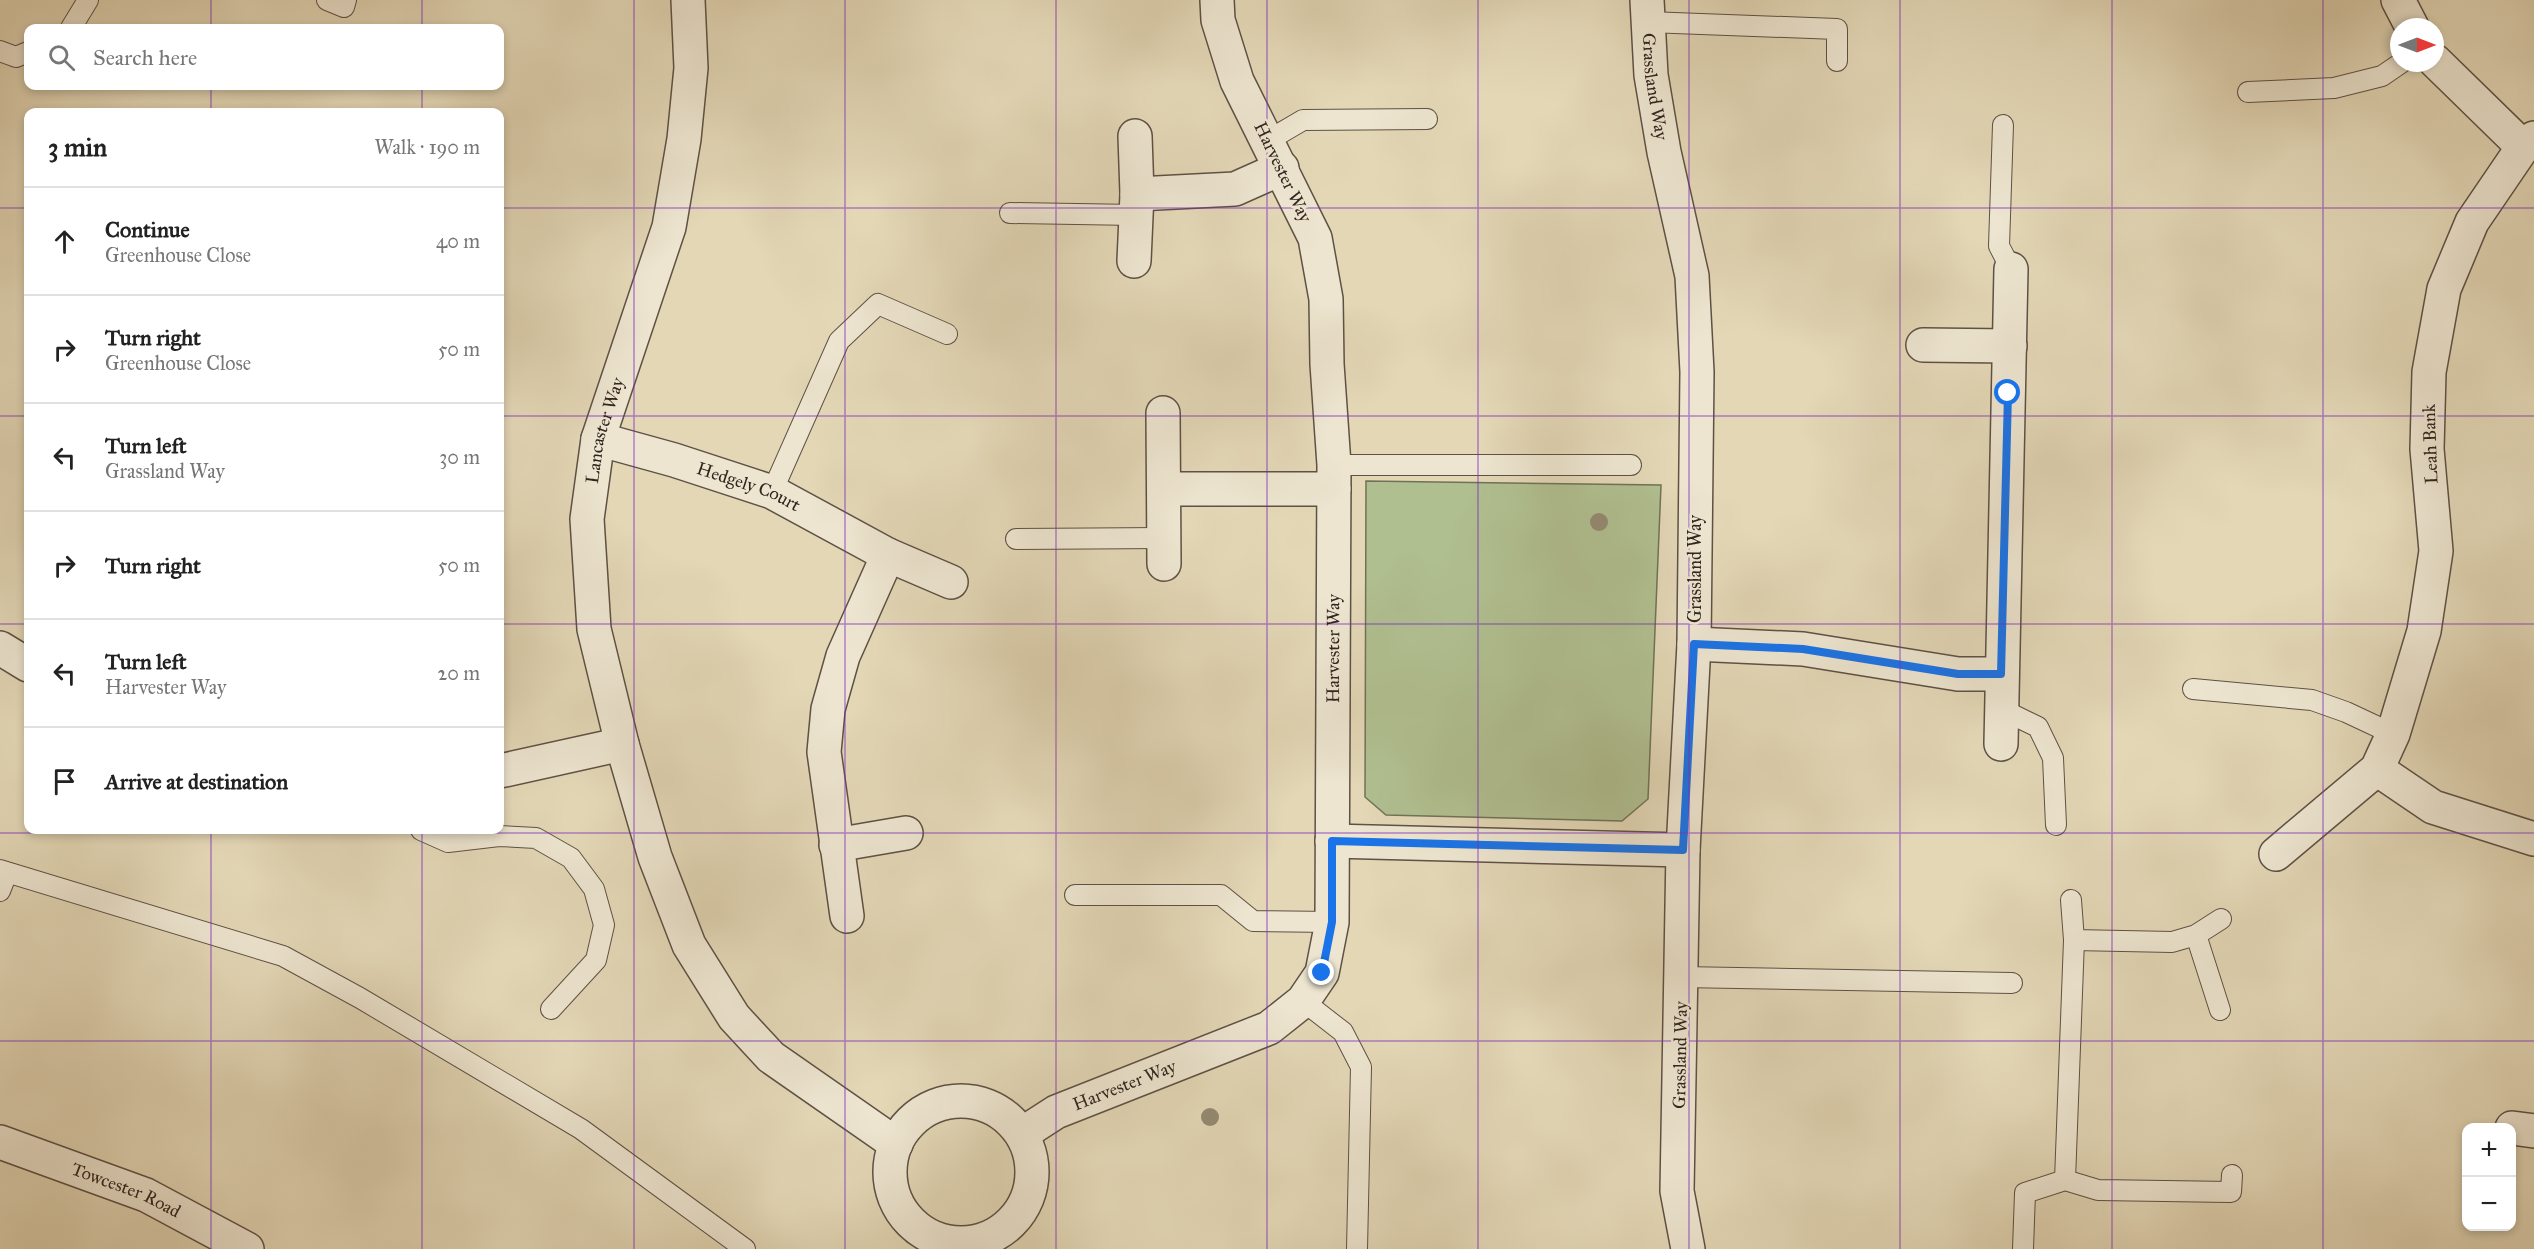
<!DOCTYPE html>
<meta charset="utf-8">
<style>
body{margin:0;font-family:"IM FELL Great Primer",serif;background:#f6f6f6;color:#222}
.controls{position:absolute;right:18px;bottom:18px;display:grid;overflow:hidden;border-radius:12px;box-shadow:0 3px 9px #0003}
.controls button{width:54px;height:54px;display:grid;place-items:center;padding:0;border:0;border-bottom:2px solid #e0e0e0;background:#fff;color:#222;font:30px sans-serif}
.compass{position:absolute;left:2390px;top:18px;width:54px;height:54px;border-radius:50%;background:#fff;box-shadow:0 3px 9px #0003;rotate:90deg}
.stop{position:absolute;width:18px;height:18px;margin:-14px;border:4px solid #1a73e8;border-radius:50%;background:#fff}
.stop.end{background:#1a73e8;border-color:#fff;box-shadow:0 2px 6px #0008}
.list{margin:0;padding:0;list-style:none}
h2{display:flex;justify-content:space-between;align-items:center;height:78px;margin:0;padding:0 24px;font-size:26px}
h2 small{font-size:20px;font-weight:400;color:#767676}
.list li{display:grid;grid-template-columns:39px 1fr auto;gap:18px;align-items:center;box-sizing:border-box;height:108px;padding:0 24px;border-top:2px solid #e0e0e0}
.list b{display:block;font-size:22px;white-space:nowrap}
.list p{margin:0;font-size:20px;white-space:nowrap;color:#767676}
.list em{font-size:20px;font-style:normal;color:#767676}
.icon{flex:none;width:33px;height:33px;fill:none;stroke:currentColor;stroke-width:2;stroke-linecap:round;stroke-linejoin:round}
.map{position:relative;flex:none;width:2534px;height:1249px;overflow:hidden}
.search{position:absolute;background:#fff;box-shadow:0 3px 9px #0003;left:24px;top:24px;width:480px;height:66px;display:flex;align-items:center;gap:15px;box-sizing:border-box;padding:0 21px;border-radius:12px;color:#767676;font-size:22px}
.panel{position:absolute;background:#fff;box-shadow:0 3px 9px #0003;left:24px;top:108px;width:480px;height:726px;border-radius:12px}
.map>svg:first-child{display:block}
</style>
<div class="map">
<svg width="2534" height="1249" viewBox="0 0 2534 1249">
<rect width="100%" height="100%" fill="#e3d7b6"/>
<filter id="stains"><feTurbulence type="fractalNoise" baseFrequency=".00333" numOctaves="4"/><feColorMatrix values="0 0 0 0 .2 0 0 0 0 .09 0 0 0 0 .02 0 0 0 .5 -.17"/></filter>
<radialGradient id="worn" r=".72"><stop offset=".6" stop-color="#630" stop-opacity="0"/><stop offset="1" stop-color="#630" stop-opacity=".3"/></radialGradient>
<!-- green -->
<path fill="#b0bf90" stroke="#707258" stroke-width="1.5" d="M1366,481L1661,485L1648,799L1622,821L1386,815L1365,797Z"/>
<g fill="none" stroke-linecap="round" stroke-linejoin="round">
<defs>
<path id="service" d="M327,0L344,7L346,0
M1648,22L1837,29V61
M71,28L88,0
M0,51L16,57L28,52
M2248,92L2334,88L2382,76L2401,63
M2003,125L1999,246L2011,269
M1267,141L1303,120L1427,119
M1010,213L1136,215
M1334,465H1631
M772,492L839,341L878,304L947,334
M1016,539L1164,538
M2193,689L2312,700L2346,712L2393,734
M2001,709L2038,727L2053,758L2056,825
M421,830L448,842L499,836L536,838L571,858L594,889L604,925L596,960L551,1009
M0,870L283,956L360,998L581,1129L745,1249
M0,891L7,873
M1075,895H1221L1253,921L1332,922
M2071,900L2074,940
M2196,935L2220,1010
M1681,977L2012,983
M1303,1001L1343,1032L1361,1067L1357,1249
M2065,1180L2098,1190L2231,1192L2232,1175
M2023,1249L2025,1193L2065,1180L2074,940L2172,942L2196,935L2221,919"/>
<g id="minor">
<path id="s1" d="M1647,0L1651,75L1664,152L1692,276L1697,372L1694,644L1683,850L1677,1191L1688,1249"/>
<path d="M2398,0L2412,27"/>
<path d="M2435,61L2523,147"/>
<path d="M1137,194L1235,189L1282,168"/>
<path d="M1134,261L1137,194L1135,136"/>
<path d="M1923,345L2010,346"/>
<path d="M1163,413L1164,564"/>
<path id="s2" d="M598,439L674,460L772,492L888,555L843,656L828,709L824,752L847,916"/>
<path d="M1164,489H1334"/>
<path d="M888,555L951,582"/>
<path d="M1694,644L1803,649L1958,674H2001"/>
<path d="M0,648L28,665"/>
<path d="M622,744L655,857L689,945L734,1017L771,1057L896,1144"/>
<path d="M2001,744L2011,269"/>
<path d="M2377,769L2433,807L2534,839"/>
<path id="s3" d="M500,771L622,744L594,629L587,519L598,439L669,227L684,139L691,68L688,0"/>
<path d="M1332,841L1683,850"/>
<path d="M836,845L906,833"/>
<path d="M2276,854L2377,769L2393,734L2424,631L2436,551L2427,449L2429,372L2444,289L2472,222L2523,147L2534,138"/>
<circle cx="961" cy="1172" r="71"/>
<path d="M2512,1128L2534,1131"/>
<path id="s4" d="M1022,1134L1056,1112L1269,1028L1303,1001L1322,973L1332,922L1334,465L1327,364L1326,299L1315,238L1237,81L1218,20L1217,0"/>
<path id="s5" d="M0,1142L146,1195L247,1249"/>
</g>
</defs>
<!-- service casing -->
<use href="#service" stroke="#5e5145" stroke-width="22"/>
<!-- minor casing -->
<use href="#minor" stroke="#5e5145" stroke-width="36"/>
<!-- service -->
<use href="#service" stroke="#ede5d0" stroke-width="20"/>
<!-- minor -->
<use href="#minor" stroke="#ede5d0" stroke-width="33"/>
</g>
<!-- trees -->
<g fill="#938a72">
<circle cx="1599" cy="522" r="9"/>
<circle cx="1210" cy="1117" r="9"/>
</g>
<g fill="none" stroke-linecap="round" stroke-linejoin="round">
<!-- route -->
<path stroke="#1a73e8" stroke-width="8" d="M1322,973L1332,922V841L1683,850L1694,644L1803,649L1958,674H2001L2008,393"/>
</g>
<!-- grid -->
<path fill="none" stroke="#7b2cbf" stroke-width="1.5" stroke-opacity="0.55" d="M211,0V28M422,0V28M634,0V1249M845,0V1249M1056,0V1249M1267,0V1249M1478,0V1249M1689,0V1249M1900,0V1249M2112,0V1249M2323,0V1249M211,86V112M422,86V112M0,208H28M500,208H2534M0,416H28M500,416H2534M0,624H28M500,624H2534M211,830V1249M422,830V1249M0,833H2534M0,1041H2534"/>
<g text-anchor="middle" stroke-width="5" stroke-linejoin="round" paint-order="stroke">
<!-- street labels -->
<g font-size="18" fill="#31241f" stroke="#ede5d0">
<text dy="6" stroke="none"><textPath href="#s1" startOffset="87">Grassland Way</textPath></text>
<text transform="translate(1283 172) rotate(64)" y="6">Harvester Way</text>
<text dy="6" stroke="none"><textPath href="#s3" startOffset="444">Lancaster Way</textPath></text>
<text transform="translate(2430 444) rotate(-92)" y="6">Leah Bank</text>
<text dy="6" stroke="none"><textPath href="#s2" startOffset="158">Hedgely Court</textPath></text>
<text transform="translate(1695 569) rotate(-90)" y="6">Grassland Way</text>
<text dy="6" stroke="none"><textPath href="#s4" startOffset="672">Harvester Way</textPath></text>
<text transform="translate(1680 1055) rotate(-89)" y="6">Grassland Way</text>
<text dy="6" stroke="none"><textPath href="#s4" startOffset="114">Harvester Way</textPath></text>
<text dy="6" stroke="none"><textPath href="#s5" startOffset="135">Towcester Road</textPath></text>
</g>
</g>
<rect width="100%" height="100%" filter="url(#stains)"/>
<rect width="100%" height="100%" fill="url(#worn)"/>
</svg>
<div class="controls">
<button>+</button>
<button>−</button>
</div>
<svg class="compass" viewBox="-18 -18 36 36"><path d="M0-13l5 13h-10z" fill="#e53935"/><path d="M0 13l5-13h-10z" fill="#767676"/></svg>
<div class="stop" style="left:2008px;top:393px"></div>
<div class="stop end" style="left:1322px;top:973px"></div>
<div class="search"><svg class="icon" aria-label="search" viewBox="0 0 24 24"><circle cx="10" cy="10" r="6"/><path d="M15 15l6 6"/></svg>Search here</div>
<section class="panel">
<h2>3 min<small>Walk · 190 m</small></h2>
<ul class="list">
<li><svg class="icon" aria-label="ahead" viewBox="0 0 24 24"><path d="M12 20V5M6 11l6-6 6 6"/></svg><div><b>Continue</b><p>Greenhouse Close</p></div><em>40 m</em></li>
<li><svg class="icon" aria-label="right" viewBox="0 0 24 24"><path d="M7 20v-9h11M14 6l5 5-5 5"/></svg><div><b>Turn right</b><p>Greenhouse Close</p></div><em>50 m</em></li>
<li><svg class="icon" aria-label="left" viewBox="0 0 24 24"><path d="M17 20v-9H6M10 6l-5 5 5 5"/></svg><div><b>Turn left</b><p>Grassland Way</p></div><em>30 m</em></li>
<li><svg class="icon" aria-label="right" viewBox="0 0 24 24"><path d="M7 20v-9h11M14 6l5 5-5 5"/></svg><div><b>Turn right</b></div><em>50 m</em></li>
<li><svg class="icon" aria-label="left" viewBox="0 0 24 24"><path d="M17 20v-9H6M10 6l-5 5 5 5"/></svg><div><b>Turn left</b><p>Harvester Way</p></div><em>20 m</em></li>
<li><svg class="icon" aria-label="arrive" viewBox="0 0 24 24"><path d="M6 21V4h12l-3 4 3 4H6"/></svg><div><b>Arrive at destination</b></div></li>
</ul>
</section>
</div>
